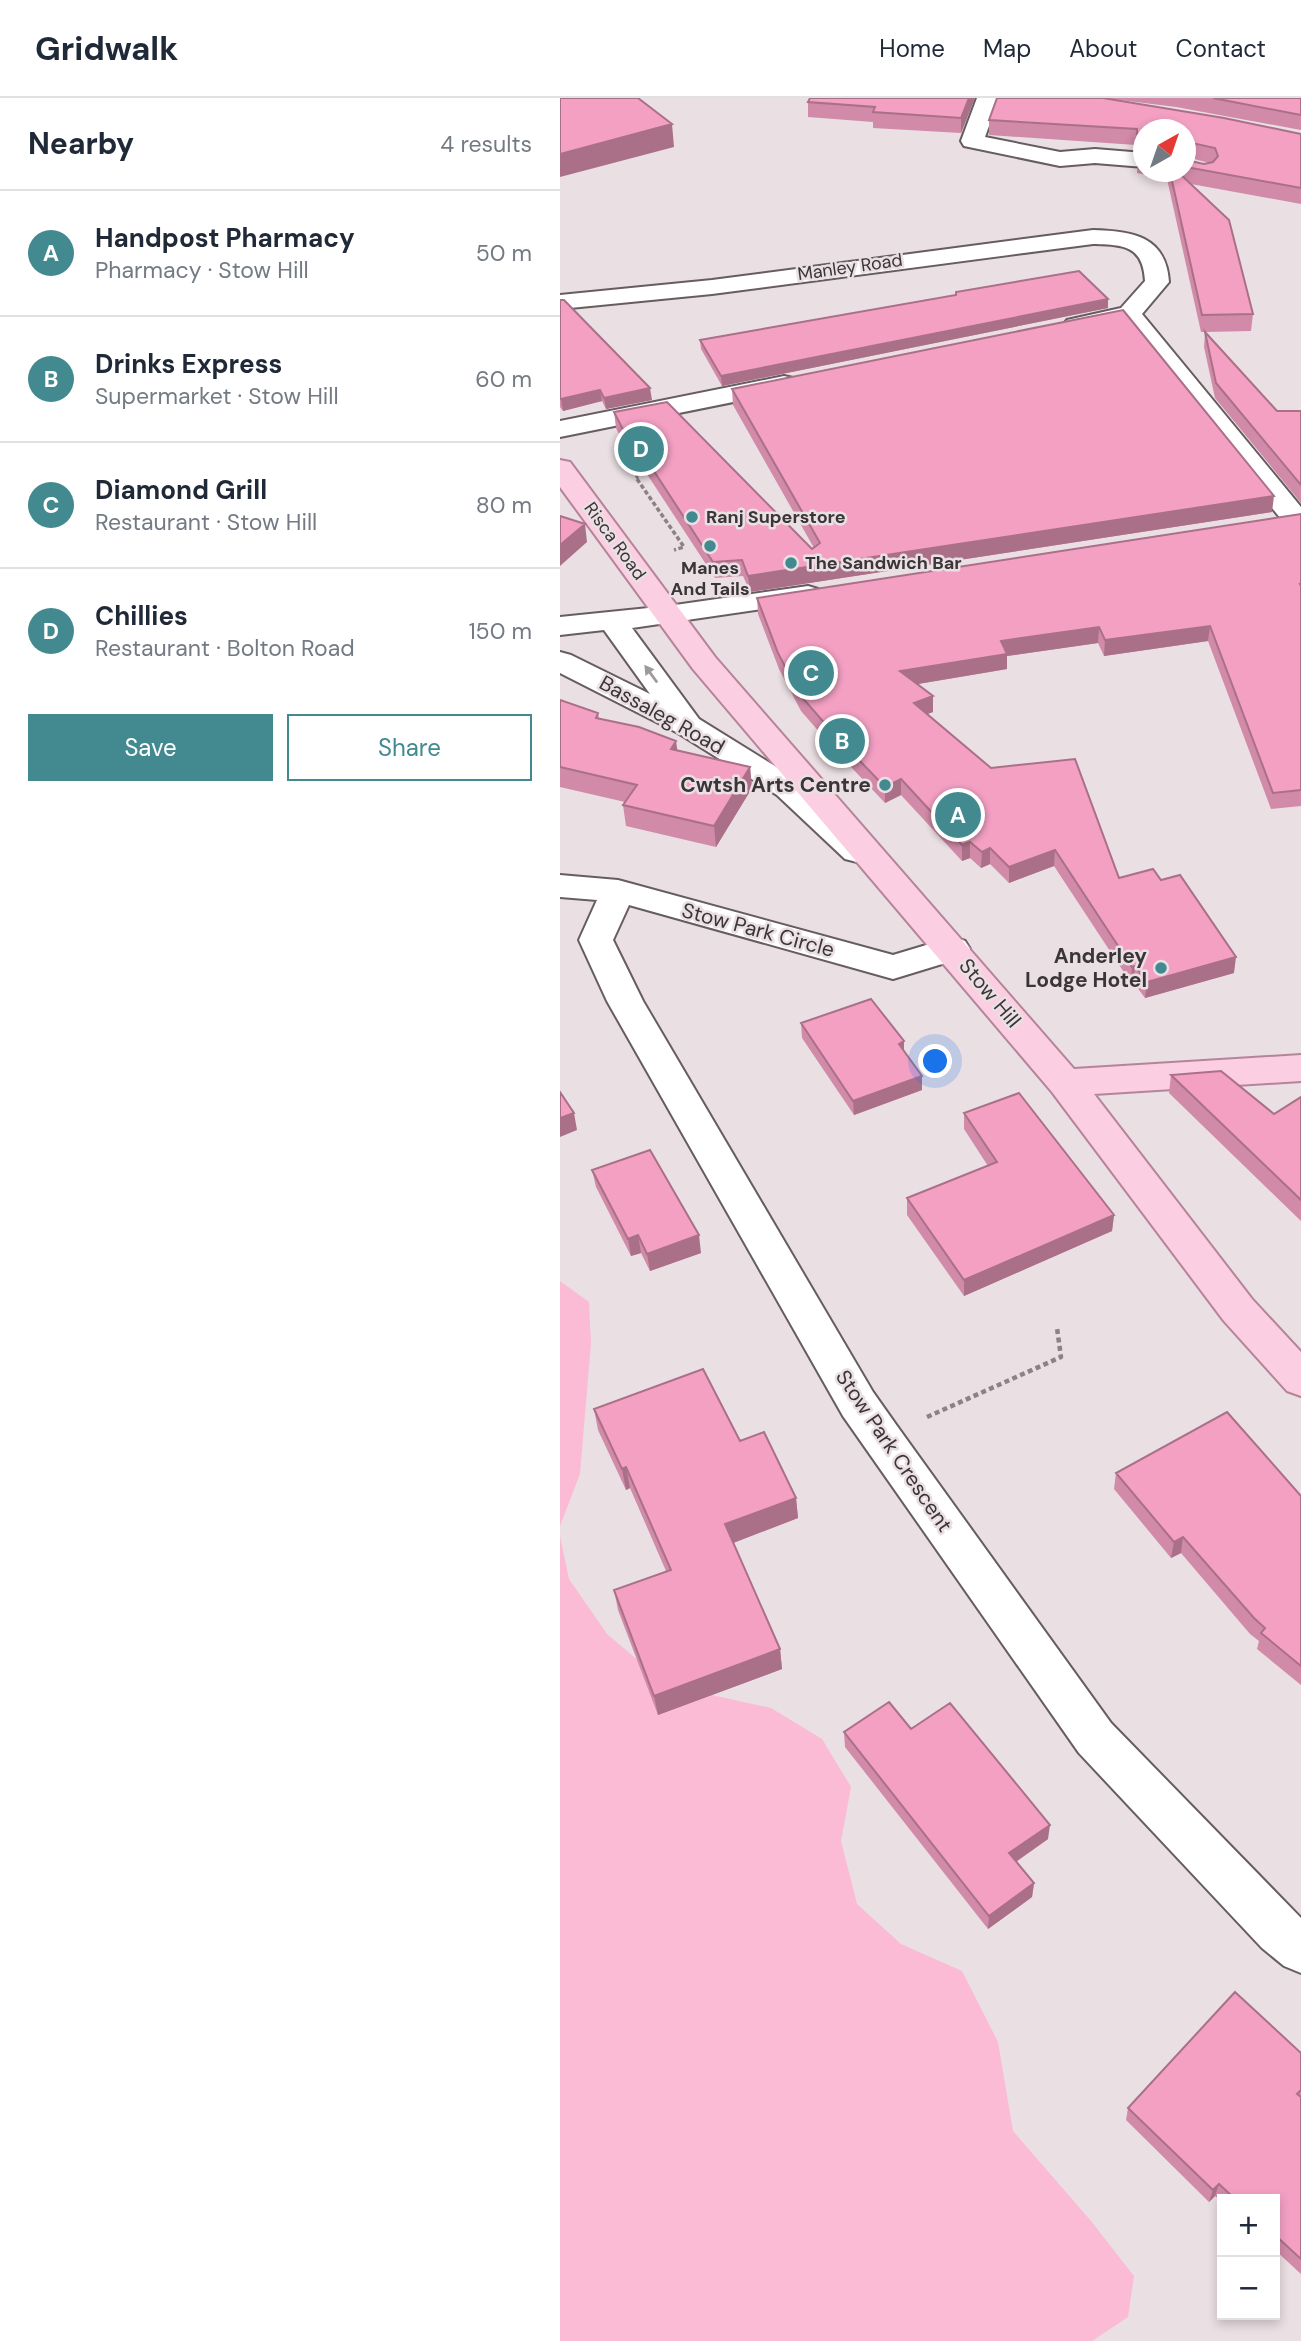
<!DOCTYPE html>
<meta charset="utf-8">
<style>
body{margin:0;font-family:"DM Sans",sans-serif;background:#f2f2f3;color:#1f2937}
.controls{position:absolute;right:21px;bottom:21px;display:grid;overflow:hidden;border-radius:0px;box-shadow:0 4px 10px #0003}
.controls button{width:63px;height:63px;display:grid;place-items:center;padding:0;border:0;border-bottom:2px solid #e0e1e3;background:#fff;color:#1f2937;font:35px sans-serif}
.compass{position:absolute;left:573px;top:21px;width:63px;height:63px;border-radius:50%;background:#fff;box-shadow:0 4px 10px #0003;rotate:40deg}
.you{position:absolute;left:376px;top:964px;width:24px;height:24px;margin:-18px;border:5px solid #fff;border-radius:50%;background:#1a73e8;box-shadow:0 0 0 10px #1a73e833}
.badge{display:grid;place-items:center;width:46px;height:46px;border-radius:50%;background:#428a90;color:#fff;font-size:23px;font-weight:700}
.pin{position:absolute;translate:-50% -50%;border:4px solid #fff;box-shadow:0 2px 7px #0006}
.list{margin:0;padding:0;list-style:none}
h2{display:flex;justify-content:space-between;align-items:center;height:91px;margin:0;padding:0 28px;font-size:30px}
h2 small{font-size:23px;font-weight:400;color:#747a83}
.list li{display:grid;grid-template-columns:46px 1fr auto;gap:21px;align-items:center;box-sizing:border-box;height:126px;padding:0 28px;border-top:2px solid #e0e1e3}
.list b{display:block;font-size:26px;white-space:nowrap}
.list p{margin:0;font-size:23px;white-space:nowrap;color:#747a83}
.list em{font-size:23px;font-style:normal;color:#747a83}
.actions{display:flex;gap:14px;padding:21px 28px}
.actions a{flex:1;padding:16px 0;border:2px solid #428a90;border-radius:0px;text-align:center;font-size:24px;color:#428a90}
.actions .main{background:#428a90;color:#fff}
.map{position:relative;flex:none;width:741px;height:2243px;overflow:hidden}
header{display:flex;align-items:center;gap:42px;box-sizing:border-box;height:98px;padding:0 35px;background:#fff;border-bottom:2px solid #e0e1e3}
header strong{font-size:33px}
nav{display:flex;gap:38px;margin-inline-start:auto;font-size:24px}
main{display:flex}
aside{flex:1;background:#fff}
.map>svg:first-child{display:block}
</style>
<header>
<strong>Gridwalk</strong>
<nav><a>Home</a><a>Map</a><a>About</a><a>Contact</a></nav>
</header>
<main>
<aside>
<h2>Nearby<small>4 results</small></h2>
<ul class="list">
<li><span class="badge">A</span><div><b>Handpost Pharmacy</b><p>Pharmacy · Stow Hill</p></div><em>50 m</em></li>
<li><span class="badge">B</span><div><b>Drinks Express</b><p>Supermarket · Stow Hill</p></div><em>60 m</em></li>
<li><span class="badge">C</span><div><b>Diamond Grill</b><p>Restaurant · Stow Hill</p></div><em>80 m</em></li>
<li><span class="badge">D</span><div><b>Chillies</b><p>Restaurant · Bolton Road</p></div><em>150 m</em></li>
</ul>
<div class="actions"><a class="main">Save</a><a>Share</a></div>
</aside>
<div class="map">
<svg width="741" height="2243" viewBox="0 0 741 2243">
<rect width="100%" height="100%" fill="#eadfe3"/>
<!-- green -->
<path fill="#fbbbd5" d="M0,1183L29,1204L31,1245L20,1376L0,1428Z
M0,1438L9,1481L47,1536L93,1575L147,1596L211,1610L262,1641L291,1689L281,1743L297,1806L341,1846L402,1873L438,1944L453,2033L531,2123L574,2178L568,2219L532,2243H0Z"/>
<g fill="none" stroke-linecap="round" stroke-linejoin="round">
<defs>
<path id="minor" d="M417,0H439L425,39L500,54L535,51L584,55V69L535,65L500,68L404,48L401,43Z
M533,132C572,133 606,138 609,184L582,216L741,409V427L725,426L563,225L516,235L507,232L503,227L507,222L561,210L585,183C583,147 563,147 533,146L152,196L0,211V197L152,182Z
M224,278L233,280L237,286L233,292L0,339V323Z
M248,488L258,491L263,497L258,503L72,530L139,621L239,683L309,745L313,753L309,761L297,764L285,761L217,697L118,635L0,575V554L11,557L90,596L44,532L0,537V519L108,508Z
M0,777L58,782L333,857L393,839L405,843L410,851L405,859L333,881L69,807L53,842L83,903L313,1294L337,1328L551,1625L741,1820V1875L724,1868L702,1850L519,1655L283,1318L47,903L19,842L37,802L0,799Z"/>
<path id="major" d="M0,362L10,364L155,559L514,971L741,957V983L534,996L692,1201L741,1254V1298L727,1293L664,1223L492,994L133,571L0,389Z"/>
</defs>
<!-- minor casing -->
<use href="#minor" stroke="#665d60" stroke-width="4"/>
<!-- major casing -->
<use href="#major" stroke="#b68499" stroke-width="4"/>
<!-- path-far2 -->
<path stroke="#8a8285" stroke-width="2.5" stroke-dasharray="3.5 2.5" stroke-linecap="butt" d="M62,358L79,382"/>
<!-- path-far1 -->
<path stroke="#8a8285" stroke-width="3.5" stroke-dasharray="4.5 2.5" stroke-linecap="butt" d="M77,381L124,449L114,452"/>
<!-- path -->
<path stroke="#8a8285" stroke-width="4.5" stroke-dasharray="5 3.5" stroke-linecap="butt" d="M367,1319L501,1259L497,1230"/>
<!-- minor -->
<use href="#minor" fill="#fff" fill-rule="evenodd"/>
<!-- major -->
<use href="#major" fill="#fbcee2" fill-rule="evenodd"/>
</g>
<!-- wall -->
<path fill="#d18aa8" d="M250,0H415L401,35L313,30V24L248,19V4Z
M437,0H741V32L616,9L544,0L741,36V106L631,86L693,216L691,233L645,234L717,313H741V405L655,300L644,249L645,234H641L607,81L577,75L578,55H584V74H626V62L644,66L649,65L627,59L626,60V32H584V54L576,52V47L429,37V22Z
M396,197L548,210L162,288L141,251L140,242Z
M0,202L92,302L46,311L42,303L3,313L0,309Z
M172,291L712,414L190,494L183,478L155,480L81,367L75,368L56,330L54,314L252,451L254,450L173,307Z
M741,416V708L711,711L648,543L544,558L538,545L447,558V571L358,586L373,614L367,616L559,780L674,875L585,900L573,884L571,885L494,768L449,785L430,766L421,770L410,760L402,763L341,697L325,705L275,652L241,613L219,571L198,516L197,500Z
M0,602L38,615L39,620L117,653L190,669L192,690L156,749L66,728L63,707L65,704L0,689Z
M241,925L344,943V953L362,992L294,1017L242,940Z
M611,977L714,1016L741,999V1123L609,995Z
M404,1015L554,1117L552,1133L404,1198L347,1117V1100L428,1068L404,1031Z
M32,1072L141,1155L90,1173L81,1155L71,1158L36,1089Z
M34,1311L180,1343L236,1400L238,1420L173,1445L220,1551L222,1571L98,1617L58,1512L54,1492L106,1473L70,1390L66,1392L38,1332Z
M556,1375L741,1398V1587L697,1551L699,1543L690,1536L621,1455L611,1460L554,1391Z
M351,1631L488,1741L456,1764L474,1785L472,1799L428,1831L285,1649L284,1634Z
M741,1955V2176L715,2152V2101H662V2104L655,2098L649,2104L566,2022L568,2010Z"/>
<!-- shaded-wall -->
<path fill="#aa7088" d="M409,0H415L401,35V20Z
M112,26L114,49L0,79V56Z
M628,44L627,59L626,60V46Z
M548,201V210L162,288L161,278Z
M90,290L92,302L46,311L44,300Z
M40,292L42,303L3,313L1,301Z
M79,350L81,367L75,368L73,351Z
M714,398L712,414L190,494L188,478Z
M25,426L27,444L0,468V447Z
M650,528L648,543L544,558L545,542Z
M539,529L538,545L447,558V571L340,589V573L441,543Z
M373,598V614L354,621V605Z
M116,643L119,663L111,651Z
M190,669L192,690L156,749L154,728Z
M341,681V697L325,705V689Z
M410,744V760L402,763V747Z
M430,750V766L421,770L422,754Z
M495,752L494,768L449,785V769Z
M676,859L674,875L585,900L587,884Z
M575,868L573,884L571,885L572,869Z
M344,943V958L339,946Z
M362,978V992L294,1017L293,1003Z
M14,1015L17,1032L0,1039V1020Z
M554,1117L552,1133L404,1198V1182Z
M78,1137L81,1155L71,1158L68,1141Z
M139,1137L141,1155L90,1173L87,1156Z
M66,1369L70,1390L66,1392L62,1371Z
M236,1400L238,1420L168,1447L165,1426Z
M623,1439L621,1455L611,1460L614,1444Z
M220,1551L222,1571L98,1617L94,1598Z
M490,1727L488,1741L448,1769L449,1755Z
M474,1785L472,1799L428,1831L429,1818Z
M659,2086L655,2098L649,2104L653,2092Z"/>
<!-- building -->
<path fill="#f3a0c3" stroke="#aa7088" stroke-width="2" d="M0,0H78L112,26L0,56Z
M250,0H409L401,20L313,14L315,9L248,4Z
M437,0H543L664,20L741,36V90L626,69V62L644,66L653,64L658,58L655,50L628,44L626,46V32H584V38L577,36V31L429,22Z
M653,0H741V17Z
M578,55H584V61L578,60Z
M610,74H618L669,122L693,216L642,217Z
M519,173L548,201L161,278L140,242L396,197V194Z
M0,202H4L90,290L44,300L40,292L1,301L0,300Z
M563,212L714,398L188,478L182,462L153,464L79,350L73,351L54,314L107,304L252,451L260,445L172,291Z
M645,234L717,313H741V387L656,285Z
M741,416V486H740L741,488V692L713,695L650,528L545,542L539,529L441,543L447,556L340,573L373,598L354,605L431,670L515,661L559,780L593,771L601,782L620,777L676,859L587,884L575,868L572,869L495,752L449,769L430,750L422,754L410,744L402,747L341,681L325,689L274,636L240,597L218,555L197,500Z
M0,418L25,426L0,447Z
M0,602L38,615L36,620L79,629L116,643L111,651L190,669L154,728L63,707L77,687L0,669Z
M311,901L344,943L339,946L362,978L293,1003L241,925Z
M661,973L714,1016L741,999V1102L611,977Z
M0,994L14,1015L0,1020Z
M459,995L554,1117L404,1182L347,1100L437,1064L404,1015Z
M90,1052L139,1137L87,1156L78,1137L68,1141L32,1072Z
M143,1271L180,1343L204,1334L236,1400L165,1426L220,1551L94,1598L54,1492L111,1472L66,1369L62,1371L34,1311Z
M667,1314L741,1398V1568L701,1535L705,1530L694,1520L623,1439L614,1444L556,1375Z
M329,1604L351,1631L390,1605L490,1727L449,1755L474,1785L429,1818L284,1634Z
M675,1894L741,1955V1992L737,1996L741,1999V2161L715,2137V2101H675L659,2086L653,2092L568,2010Z"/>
<!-- one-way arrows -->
<defs><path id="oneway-solid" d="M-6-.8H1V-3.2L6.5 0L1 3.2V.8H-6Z" transform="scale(1.75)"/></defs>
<use fill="#9c9a9b" href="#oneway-solid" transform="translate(91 576) rotate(-126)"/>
<!-- markers -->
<g fill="#428a90" stroke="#eadfe3" stroke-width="2.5">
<circle cx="132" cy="419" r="7"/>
<circle cx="150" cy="448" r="7"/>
<circle cx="231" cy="465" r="7"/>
<circle cx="325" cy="687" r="7"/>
<circle cx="601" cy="870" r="7"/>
</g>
<g text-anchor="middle" stroke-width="5" stroke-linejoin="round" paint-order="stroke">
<!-- far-street labels -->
<g font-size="18" fill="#3a3537" stroke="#eadfe3">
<text transform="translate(290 169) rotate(-8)" y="6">Manley Road</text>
<text transform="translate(55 443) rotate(54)" y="6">Risca Road</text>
</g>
<!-- far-poi labels -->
<g font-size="18" font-weight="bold" fill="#3a3537" stroke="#eadfe3" text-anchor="start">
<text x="146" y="425">Ranj Superstore</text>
<text x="245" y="471">The Sandwich Bar</text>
<text x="150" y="476" text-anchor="middle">Manes<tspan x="150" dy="21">And Tails</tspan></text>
</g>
<!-- street labels -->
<g font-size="21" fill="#3a3537" stroke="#eadfe3">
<text transform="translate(102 617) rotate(29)" y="7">Bassaleg Road</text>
<text transform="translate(198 832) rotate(15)" y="7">Stow Park Circle</text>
<text transform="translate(430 895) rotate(50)" y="7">Stow Hill</text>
<text transform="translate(334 1353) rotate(56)" y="7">Stow Park Crescent</text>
</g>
<!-- poi labels -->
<g font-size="21" font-weight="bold" fill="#3a3537" stroke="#eadfe3" text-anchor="end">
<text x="311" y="694">Cwtsh Arts Centre</text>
<text x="587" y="865">Anderley<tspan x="587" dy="24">Lodge Hotel</tspan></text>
</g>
</g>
</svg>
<div class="controls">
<button>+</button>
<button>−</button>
</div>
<svg class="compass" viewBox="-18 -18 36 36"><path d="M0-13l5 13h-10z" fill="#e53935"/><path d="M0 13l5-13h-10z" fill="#747a83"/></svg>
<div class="you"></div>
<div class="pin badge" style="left:398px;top:717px">A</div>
<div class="pin badge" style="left:282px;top:643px">B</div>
<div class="pin badge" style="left:251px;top:575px">C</div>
<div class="pin badge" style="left:81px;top:351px">D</div>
</div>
</main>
